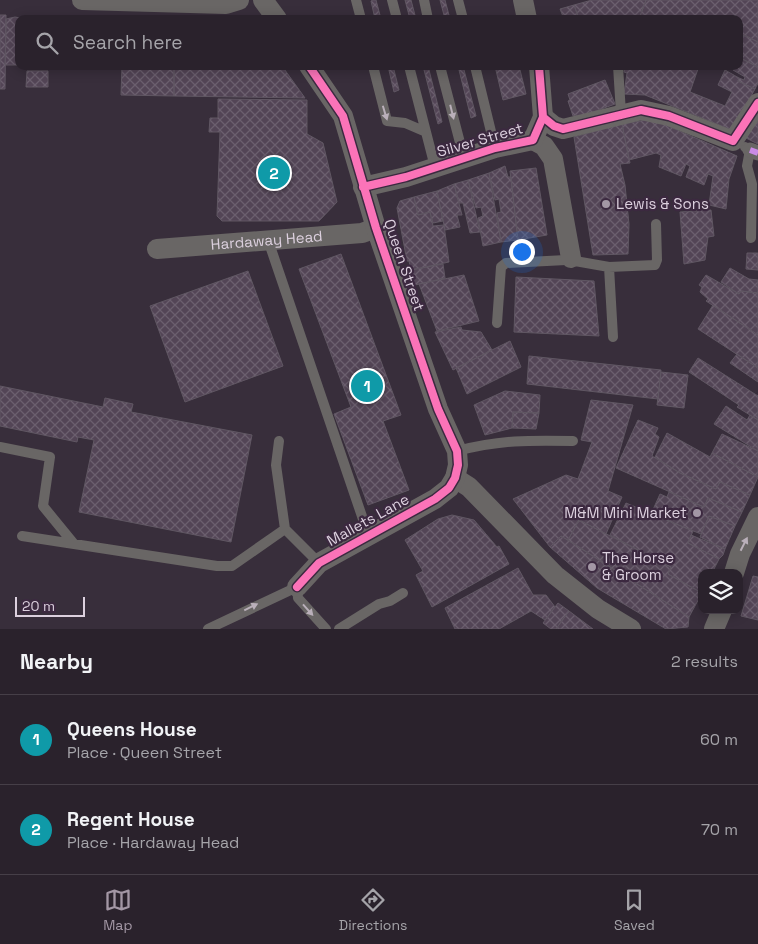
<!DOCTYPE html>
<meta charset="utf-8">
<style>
body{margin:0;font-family:"Space Grotesk",sans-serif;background:#322a34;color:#f1f3f6}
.controls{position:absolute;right:15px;bottom:15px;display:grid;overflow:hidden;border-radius:10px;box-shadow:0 2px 12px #0003}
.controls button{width:45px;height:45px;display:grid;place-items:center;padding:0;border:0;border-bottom:1px solid #463f48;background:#2a222c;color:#f1f3f6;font:25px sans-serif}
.scale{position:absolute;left:15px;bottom:12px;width:70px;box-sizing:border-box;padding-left:5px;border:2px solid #dcd0de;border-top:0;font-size:14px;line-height:18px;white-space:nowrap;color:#dcd0de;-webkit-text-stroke:4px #3c2940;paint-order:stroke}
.you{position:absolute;left:521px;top:251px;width:18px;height:18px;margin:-12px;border:4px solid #fff;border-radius:50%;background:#1a73e8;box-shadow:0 0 0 8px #1a73e833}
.badge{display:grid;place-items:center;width:32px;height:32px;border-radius:50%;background:#a397a5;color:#fff;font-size:16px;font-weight:700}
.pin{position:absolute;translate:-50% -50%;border:2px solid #fff;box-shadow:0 1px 5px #0006}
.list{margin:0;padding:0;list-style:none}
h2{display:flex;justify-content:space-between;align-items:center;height:65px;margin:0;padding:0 20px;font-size:21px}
h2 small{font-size:16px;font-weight:400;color:#a5a4a9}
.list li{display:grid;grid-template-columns:32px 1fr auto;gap:15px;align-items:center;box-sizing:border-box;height:90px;padding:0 20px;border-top:1px solid #463f48}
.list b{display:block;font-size:19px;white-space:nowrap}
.list p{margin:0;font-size:16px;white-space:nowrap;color:#a5a4a9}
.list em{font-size:16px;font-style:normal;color:#a5a4a9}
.icon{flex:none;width:28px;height:28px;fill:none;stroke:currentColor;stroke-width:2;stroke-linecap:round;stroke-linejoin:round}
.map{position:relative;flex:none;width:758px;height:629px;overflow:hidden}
.search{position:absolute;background:#2a222c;box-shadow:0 2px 12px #0003;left:15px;right:15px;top:15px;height:55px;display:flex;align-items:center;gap:12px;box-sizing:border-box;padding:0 18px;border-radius:10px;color:#a5a4a9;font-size:19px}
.sheet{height:245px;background:#2a222c}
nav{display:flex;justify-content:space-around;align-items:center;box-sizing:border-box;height:70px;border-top:1px solid #463f48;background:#2a222c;font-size:14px;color:#a5a4a9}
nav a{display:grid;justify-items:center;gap:2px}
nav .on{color:#a397a5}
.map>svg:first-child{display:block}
</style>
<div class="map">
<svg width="758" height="629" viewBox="0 0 758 629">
<defs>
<pattern id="building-cross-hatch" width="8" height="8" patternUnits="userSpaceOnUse" patternTransform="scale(1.25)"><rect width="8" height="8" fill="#534556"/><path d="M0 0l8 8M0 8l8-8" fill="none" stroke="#6b5f6e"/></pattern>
</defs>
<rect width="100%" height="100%" fill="#382e3b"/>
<!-- building -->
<path fill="url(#building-cross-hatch)" stroke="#605763" d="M373,0H376L381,19H375L371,1Z
M405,0H411L416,19H410Z
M440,0H445L450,19H445Z
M592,0H646L639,19H579L574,5Z
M646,0H758V42L744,35L741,40L739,39V19L711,17V19H639Z
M574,5L579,19H564L560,9Z
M0,15H6L5,89H0Z
M15,17L26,19H19L18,65H5L6,19Z
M744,35L758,42V67L739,57V44Z
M740,58L758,67V83L755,89L738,81L739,78L744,80L745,77L733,70L736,66H739Z
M122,66H174V96L121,95Z
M174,66H282L305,98L174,96Z
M388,66H393L399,90L394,92Z
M423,66H428L442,122L438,124Z
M458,66H463L476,116L471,118Z
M495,66H519L526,94L503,100Z
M625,66H699L690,92L725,106L732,92L718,85L725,70L739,78L738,81L755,89L732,130L645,95L624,94L627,73L624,72Z
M27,71H48V87H26Z
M605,80L615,104L577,118L576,115L573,116L568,101L570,100L568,94Z
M218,99L307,100V134L323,143L337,202L319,221H222L217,216L220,132H209L210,118H218Z
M758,114V144L744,137Z
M652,119L737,156L729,179L726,209L709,205L713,176L708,174L704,185L686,177L690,166L686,164L681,176L659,167L661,155L656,153L629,160L622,124Z
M622,124L630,163L620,164L625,185L629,224L628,254L593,255L574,137Z
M505,166L508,177H511L518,240L501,242L497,213L501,212L499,199L495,200L489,173Z
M536,168L547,235L518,240L510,171Z
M489,173L501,242L483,246L478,218L483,216L481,207L476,208L468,180Z
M468,180L480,232L470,233L463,203H459L454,184Z
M454,184L462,215H457L460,227L445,230L437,191Z
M437,191L443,221L433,223L430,212L418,215L414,197Z
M414,197L418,215L430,212L433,226L444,225L449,262L411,270L409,261H407L397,208L400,201Z
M711,210L714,236L708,237L705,260L684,264L680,212Z
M747,253H758V270L746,269Z
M341,254L401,415L383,421L409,490L368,505L334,414L351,407L299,269Z
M443,264L445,278L415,285L411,270Z
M730,268L749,279L758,280V293L741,291L739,294L721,282Z
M248,271L283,366L185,402L150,306Z
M464,275L479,321L437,331L419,284Z
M706,275L739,294L741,291L758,293V335L706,301L708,299L700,292L702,287L699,285Z
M516,277L594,281L599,336L514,332Z
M713,305L758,335V368L698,329Z
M461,327L462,330L481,332L492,350L453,370L435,332Z
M510,341L521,367L467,394L456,368Z
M737,354L758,368V382L730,363Z
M529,356L661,370L658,399L527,384Z
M698,358L758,396V420L737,407L739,405L689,372Z
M661,372L688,375L684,408L657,405Z
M0,386L103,407L105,398L133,404L131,412L252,435L231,542L79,512L94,440L78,437L77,442L0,426Z
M505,391L540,395L539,413L513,412L512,428L485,435L474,405Z
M591,400L633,405L608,491L622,497L606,534L579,520L568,540L561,536L550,547L513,499L566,475L578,479L592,442L581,440Z
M726,406L747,420L750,415L758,420V451L714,424Z
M513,412L539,413L536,429L512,428Z
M638,420L658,428L655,434L659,437L652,456L680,473L716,489L720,482L750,495L742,512L708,498L704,507L616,468Z
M667,433L710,457L712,453L758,477L750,495L720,482L716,489L680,473L655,457Z
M722,434L758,451V477L712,453Z
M669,492L704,507L708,498L742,512L735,526L709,516L701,534L651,514L660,494L667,497Z
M626,503L693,531L688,543L719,559L712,573H702V593L668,574L671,567L610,535Z
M452,515L474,520L497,547L499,546L509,564L432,607L416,575L423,571L405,540L438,519Z
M709,516L735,526L725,549L700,537Z
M579,520L671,567L668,574L702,593L689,617L568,540Z
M691,535L725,549L723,555L719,559L688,543Z
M561,536L689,617L688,627L666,629L597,588L550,547Z
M518,568L533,595H546L555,607L545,620L531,611L499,629H455L445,608Z
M753,576L758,577V620L741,616Z
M558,603L569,611L556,629H551L543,623Z
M569,611L593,629H556Z"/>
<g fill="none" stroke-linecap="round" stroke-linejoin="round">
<!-- service -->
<path stroke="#696665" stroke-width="10" d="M356,0L361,19
M392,0L397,19
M424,0L428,19
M458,0L463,19
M373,66L387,121L405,123L426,132
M409,66L435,167
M440,66L464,158
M475,66L495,148
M618,66L621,113
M745,147L750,150L747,166L752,184L751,238
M268,240L368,534
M609,267L655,265L657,260L656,224
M497,323L501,267L506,263L566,260L571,258L575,261L609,267L613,337
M279,441L276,465L285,529L319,563
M0,447L50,457L43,506L74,544
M457,451C500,440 529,440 573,441
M22,536L217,566H232L285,529
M208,629L297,587L298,598L326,629
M339,629L379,604L390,601L403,593"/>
<!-- pedestrian -->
<path stroke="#696665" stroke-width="15" d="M750,150L758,153"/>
<!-- minor -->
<g stroke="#696665" stroke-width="20">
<path d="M82,0L226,4L239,0"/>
<path d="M263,0L277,19"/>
<path d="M523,0L527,19"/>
<path d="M543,117L554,126L563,129L641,110L669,116L733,141L758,103"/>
<path d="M533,140L544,146L553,159L571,258"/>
<path d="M363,187L406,177L495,148L533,140L543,117L539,66"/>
<path id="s1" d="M157,249L362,233L376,228"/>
<path d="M455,478L469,487L555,575L598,609L631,629"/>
<path d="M734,573L740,554L758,517"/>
<path d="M297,587L319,563L435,499L449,488L455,478L458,465L457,451L438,409L376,228L343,116L309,66"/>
<path d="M714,629L722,610"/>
</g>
<!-- quiet -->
<path stroke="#ca8be6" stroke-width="6" stroke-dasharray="12 6" stroke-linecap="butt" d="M750,150L758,153"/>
<defs>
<path id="cycleway" d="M543,117L554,126L563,129L641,110L669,116L733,141L758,103
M363,187L406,177L495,148L533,140L543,117L539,66
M297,587L319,563L435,499L449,488L455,478L458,465L457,451L438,409L376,228L343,116L309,66"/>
</defs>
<!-- cycleway casing -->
<use href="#cycleway" stroke="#3c2940" stroke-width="11"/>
<!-- cycleway -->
<use href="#cycleway" stroke="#fb73b8" stroke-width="8"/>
</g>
<!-- one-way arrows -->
<defs><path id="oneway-solid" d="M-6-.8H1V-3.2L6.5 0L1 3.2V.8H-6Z" transform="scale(1.25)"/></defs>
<g fill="#bab0ba">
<use href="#oneway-solid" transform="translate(452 112) rotate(76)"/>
<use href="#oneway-solid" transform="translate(385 113) rotate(73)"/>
<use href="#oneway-solid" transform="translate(744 544) rotate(-63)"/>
<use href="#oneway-solid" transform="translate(251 607) rotate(-26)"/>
<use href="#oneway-solid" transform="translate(308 610) rotate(48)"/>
</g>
<!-- markers -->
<g fill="#a397a5" stroke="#3c2940" stroke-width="2">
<circle cx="606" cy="204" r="5"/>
<circle cx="697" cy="513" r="5"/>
<circle cx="592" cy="567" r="5"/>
</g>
<g text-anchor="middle" stroke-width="4.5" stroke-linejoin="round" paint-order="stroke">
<!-- street labels -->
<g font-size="15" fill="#dcd0de" stroke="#3c2940">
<text transform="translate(480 140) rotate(-16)" y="5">Silver Street</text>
<text dy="5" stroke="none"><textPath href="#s1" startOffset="110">Hardaway Head</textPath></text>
<text transform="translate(404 265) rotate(71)" y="5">Queen Street</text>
<text transform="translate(368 520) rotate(-29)" y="5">Mallets Lane</text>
</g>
<!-- poi labels -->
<g font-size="15" fill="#dcd0de" stroke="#3c2940" text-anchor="start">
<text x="616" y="209">Lewis &amp; Sons</text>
<text x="687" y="518" text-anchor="end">M&amp;M Mini Market</text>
<text x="602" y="563">The Horse<tspan x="602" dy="17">&amp; Groom</tspan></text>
</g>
</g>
</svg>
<div class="controls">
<button><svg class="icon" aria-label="layers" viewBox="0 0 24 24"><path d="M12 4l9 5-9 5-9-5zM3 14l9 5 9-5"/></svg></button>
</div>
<div class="scale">20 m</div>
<div class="you"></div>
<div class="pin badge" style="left:367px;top:386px;background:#0f9aa8">1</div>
<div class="pin badge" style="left:274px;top:173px;background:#0f9aa8">2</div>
<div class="search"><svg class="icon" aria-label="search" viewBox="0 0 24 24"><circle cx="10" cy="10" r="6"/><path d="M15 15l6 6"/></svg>Search here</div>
</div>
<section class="sheet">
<h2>Nearby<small>2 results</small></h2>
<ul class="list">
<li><span class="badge" style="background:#0f9aa8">1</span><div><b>Queens House</b><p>Place · Queen Street</p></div><em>60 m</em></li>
<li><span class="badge" style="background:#0f9aa8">2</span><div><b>Regent House</b><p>Place · Hardaway Head</p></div><em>70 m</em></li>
</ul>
</section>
<nav>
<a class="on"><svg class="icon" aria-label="map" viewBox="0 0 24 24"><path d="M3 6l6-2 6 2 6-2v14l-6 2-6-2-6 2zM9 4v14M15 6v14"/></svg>Map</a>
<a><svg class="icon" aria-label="directions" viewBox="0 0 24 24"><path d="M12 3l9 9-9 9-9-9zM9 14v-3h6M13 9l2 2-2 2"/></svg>Directions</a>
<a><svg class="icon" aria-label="saved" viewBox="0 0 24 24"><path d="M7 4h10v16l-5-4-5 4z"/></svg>Saved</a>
</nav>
